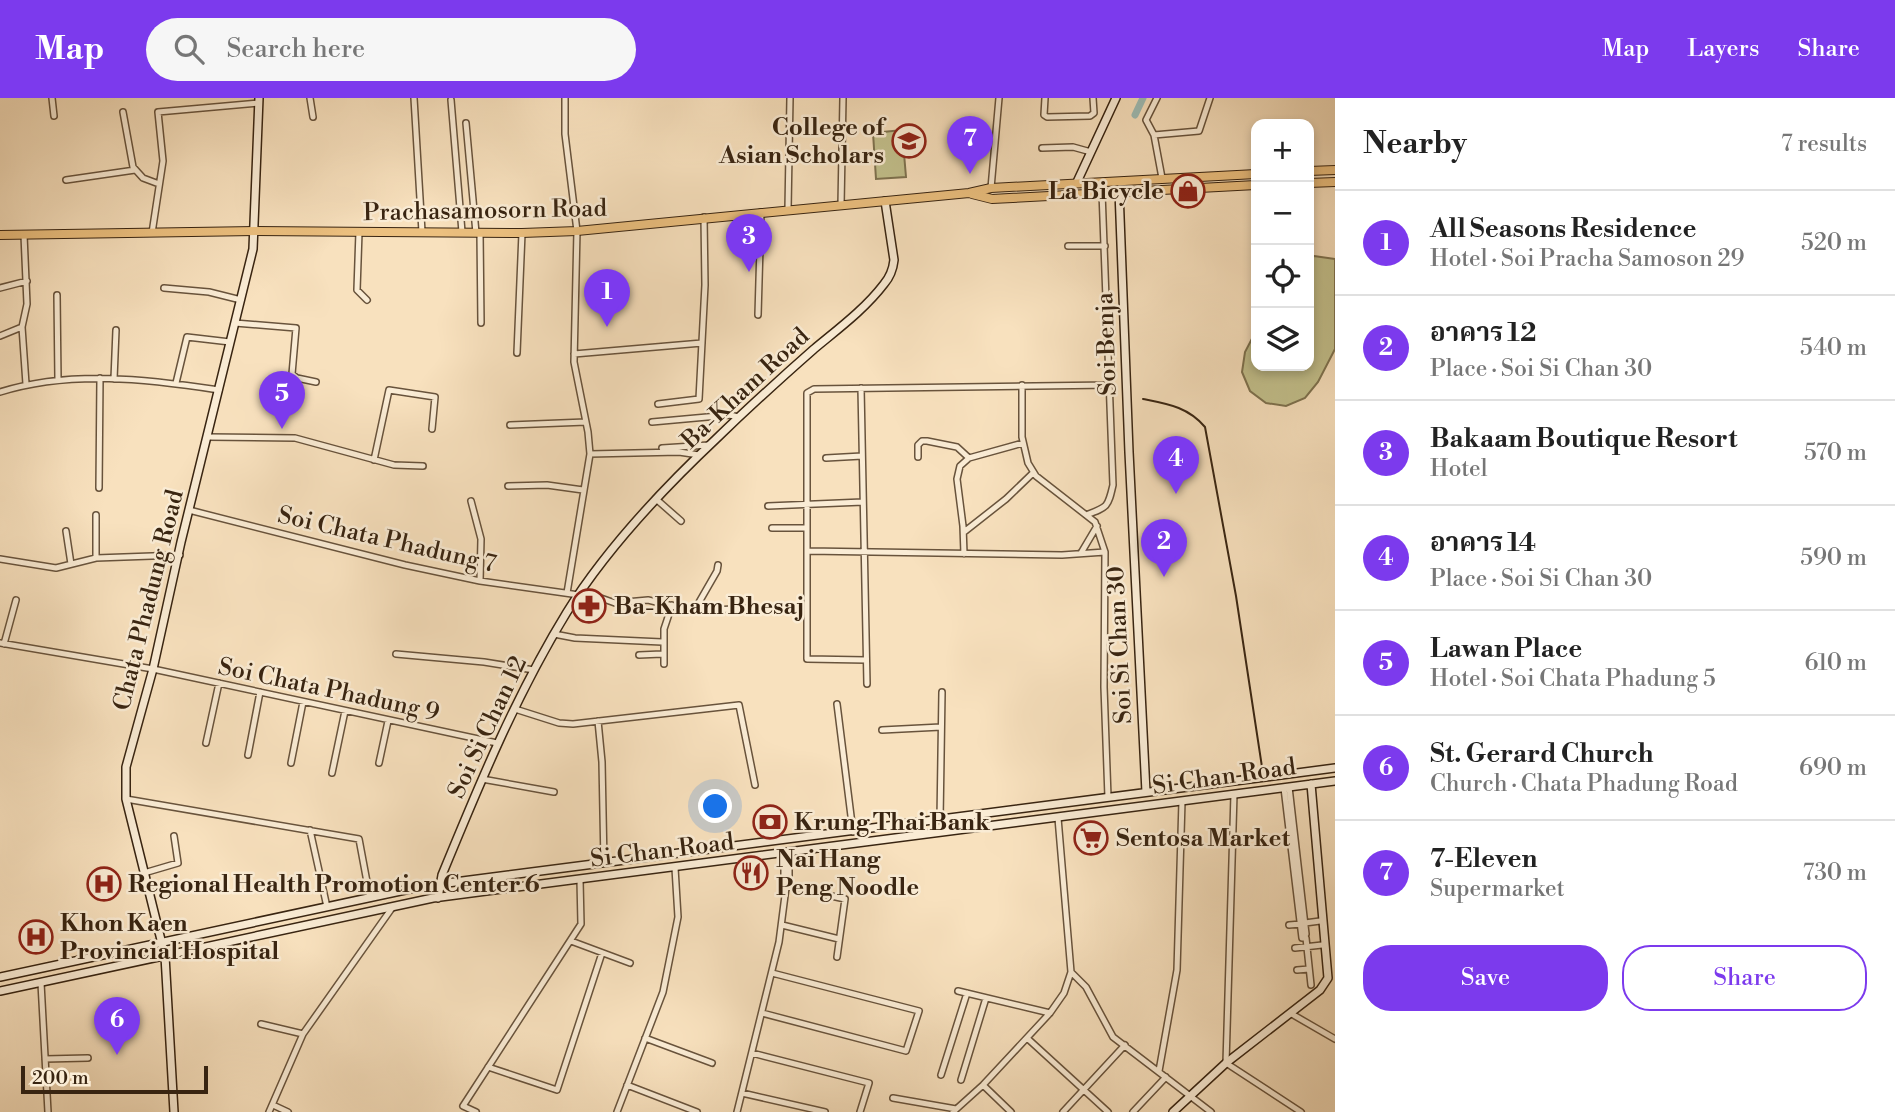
<!DOCTYPE html>
<meta charset="utf-8">
<style>
body{margin:0;font-family:"Libre Bodoni","Noto Serif Thai",serif;background:#f6f6f6;color:#222}
.controls{position:absolute;right:21px;top:21px;display:grid;overflow:hidden;border-radius:14px;box-shadow:0 4px 10px #0003}
.controls button{width:63px;height:63px;display:grid;place-items:center;padding:0;border:0;border-bottom:2px solid #e0e0e0;background:#fff;color:#222;font:35px sans-serif}
.scale{position:absolute;left:21px;bottom:18px;width:187px;box-sizing:border-box;padding-left:7px;border:4px solid #382411;border-top:0;font-size:19px;line-height:24px;white-space:nowrap;color:#382411;-webkit-text-stroke:5px #faecd5;paint-order:stroke}
.you{position:absolute;left:716px;top:709px;width:24px;height:24px;margin:-18px;border:5px solid #fff;border-radius:50%;background:#1a73e8;box-shadow:0 0 0 10px #1a73e833}
.badge{display:grid;place-items:center;width:46px;height:46px;border-radius:50%;background:#7c3aed;color:#fff;font-size:23px;font-weight:700}
.pin{position:absolute;translate:-50% -58px;filter:drop-shadow(0 2px 4px #0008)}
.pin::after{content:'';position:absolute;top:37px;width:24px;height:21px;background:inherit;clip-path:polygon(0 0,100% 0,50% 100%)}
.list{margin:0;padding:0;list-style:none}
h2{display:flex;justify-content:space-between;align-items:center;height:91px;margin:0;padding:0 28px;font-size:30px}
h2 small{font-size:23px;font-weight:400;color:#767676}
.list li{display:grid;grid-template-columns:46px 1fr auto;gap:21px;align-items:center;box-sizing:border-box;height:105px;padding:0 28px;border-top:2px solid #e0e0e0}
.list b{display:block;font-size:26px;white-space:nowrap}
.list p{margin:0;font-size:23px;white-space:nowrap;color:#767676}
.list em{font-size:23px;font-style:normal;color:#767676}
.actions{display:flex;gap:14px;padding:21px 28px}
.actions a{flex:1;padding:16px 0;border:2px solid #7c3aed;border-radius:28px;text-align:center;font-size:24px;color:#7c3aed}
.actions .main{background:#7c3aed;color:#fff}
.icon{flex:none;width:38px;height:38px;fill:none;stroke:currentColor;stroke-width:2;stroke-linecap:round;stroke-linejoin:round}
.map{position:relative;flex:none;width:1335px;height:1014px;overflow:hidden}
header{display:flex;align-items:center;gap:42px;box-sizing:border-box;height:98px;padding:0 35px;background:#7c3aed;color:#fff}
header strong{font-size:33px}
nav{display:flex;gap:38px;margin-inline-start:auto;font-size:24px}
.search{width:490px;height:63px;background:#f6f6f6;display:flex;align-items:center;gap:18px;box-sizing:border-box;padding:0 24px;border-radius:38px;color:#767676;font-size:26px}
main{display:flex}
aside{flex:1;background:#fff}
.map>svg:first-child{display:block}
</style>
<header>
<strong>Map</strong>
<div class="search"><svg class="icon" aria-label="search" viewBox="0 0 24 24"><circle cx="10" cy="10" r="6"/><path d="M15 15l6 6"/></svg>Search here</div>
<nav><a>Map</a><a>Layers</a><a>Share</a></nav>
</header>
<main>
<div class="map">
<svg width="1335" height="1014" viewBox="0 0 1335 1014">
<rect width="100%" height="100%" fill="#f8e1be"/>
<filter id="stains"><feTurbulence type="fractalNoise" baseFrequency=".00286" numOctaves="4"/><feColorMatrix values="0 0 0 0 .2 0 0 0 0 .09 0 0 0 0 .02 0 0 0 .5 -.17"/></filter>
<radialGradient id="worn" r=".72"><stop offset=".6" stop-color="#630" stop-opacity="0"/><stop offset="1" stop-color="#630" stop-opacity=".3"/></radialGradient>
<!-- green -->
<path fill="#c3c18d" stroke="#7e724f" stroke-width="2" d="M902,32L906,79L876,81L873,35Z
M1314,158L1335,161V251L1318,284L1305,300L1286,308L1266,305L1250,293L1242,274L1245,254L1256,233V268H1309V160Z"/>
<g fill="none" stroke-linecap="round" stroke-linejoin="round">
<!-- canal -->
<path stroke="#9ebdb6" stroke-width="7" d="M1135,17L1143,0"/>
<defs>
<path id="street" d="M52,0L54,18
M310,0L313,19
M414,0L422,134
M565,0V36L577,133L574,264L588,334L590,356L567,495
M1045,0L1044,17L1047,19L1090,18L1094,15L1093,0
M1157,0L1146,22L1154,37L1162,80
M451,2L462,134
M123,14L133,69L143,80L159,86
M466,25L476,135
M1154,37L1199,33L1210,0
M1042,50L1073,49L1091,54
M66,82L135,72
M991,90L999,0
M841,107L843,0
M788,111L790,0
M359,134L357,192L367,202
M152,135L163,63L158,14L259,5
M480,135L481,225
M24,137L27,206L22,229L26,286
M1068,148H1105
M0,190L27,183
M164,190L209,194L241,202
M57,197L58,282
M758,217L761,114
M235,225L296,230L292,276L297,280L316,284
M0,238L22,229
M517,255L522,135
M574,256L702,245
M114,281L116,232
M176,285L187,239L230,244
M1022,287V339L1028,365L1036,378L1095,424L1105,454L1104,589L1108,699
M861,290L867,586
M0,294C71,272 147,281 219,292
M658,306L699,301L705,187L704,119
M652,324L729,317L739,319
M510,327L586,324
M208,339L295,340L394,367L423,368
M662,350L709,347
M590,356L679,354L699,357
M918,359V347L922,343H927L957,349L969,360
M826,360L862,358
M374,362L389,292L435,299L432,331
M508,388L547,387L583,392
M99,390L100,280
M656,401L681,423
M471,403L481,441L480,483
M768,408L863,404
M189,412L405,467L480,483L579,497
M1086,417C1108,409 1108,409 1113,387L1102,94
M772,430H807
M66,433L71,466
M964,434L1006,401L1033,375
M808,453L1062,457L1105,454
M1081,455L1097,428
M964,456L963,428L957,381L960,368L969,360L1023,345
M96,460V417
M0,461L56,470L96,460L180,457
M581,493L615,505L648,502L694,513L753,510
M694,513L717,473L718,467
M554,536L575,540L662,544
M0,545L153,571L497,645
M4,546L16,502
M396,556L484,564L534,572
M639,557L662,556
M866,562L807,561V295L814,291L1111,287
M664,566V531L672,507
M837,606L853,734
M515,611L559,625L573,626L739,607L755,687
M598,623L602,664L604,765
M882,632L941,629
M206,645L219,585
M248,657L260,594
M291,665L303,604
M379,665L388,623
M332,675L345,613
M482,681L554,694
M1289,689L1306,836
M1284,690L1302,840H1306L1311,887
M1234,696L1226,965L1301,1014
M126,701L359,741L370,800
M1058,720L1071,874L1086,889L1113,939L1211,1014
M940,722L942,594
M310,732L327,809
M784,756V778L787,782
M144,775L178,765L174,738
M786,788L845,801L837,859
M1305,825L1320,823
M782,827L839,841
M1289,827L1301,826
M571,843L630,865
M1295,850L1322,847
M1297,872L1309,871
M41,885L48,1014
M958,893L1050,915
M762,915L906,953L919,913L772,875
M1290,915L1335,941
M261,926L303,936
M645,940L712,965
M1027,940L1108,1014
M752,955L869,985L860,1014
M45,961L88,960
M488,969L557,992L602,855
M1159,973L1177,872L1182,703
M941,977L967,895
M961,982L986,900
M627,987L697,1014
M983,987L1011,1014
M742,995L825,1014
M893,1000L956,1011
M273,1007L288,1014
M269,1014L303,936L392,810
M476,1014L463,1008L581,826L580,782
M617,1014L663,894L678,819L675,770
M737,1014L779,844L787,782L789,778V755
M953,1014L983,987L1050,915L1064,895L1071,874
M1063,1014L1125,947
M1133,1014L1166,979"/>
<path id="secondary" d="M1077,84L1116,0
M1119,93L1129,354L1146,694
M438,800L442,777C479,687 516,597 567,514C605,453 664,390 716,341C748,310 781,280 814,251C838,231 865,211 884,186C890,179 893,171 894,162L885,103
M0,879L424,788L1335,670
M0,893L433,800L1335,683
M174,1014L165,858L126,701V669L153,571L181,444L253,151L259,0
M1173,1014L1226,965L1320,892L1328,880L1311,686"/>
<path id="primary" d="M1309,73L1335,72
M1309,85L1335,84
M972,96L992,101L1256,87
M0,137L255,133L522,135L577,133L969,95L991,90L1256,76"/>
</defs>
<!-- street casing -->
<use href="#street" stroke="#68533c" stroke-width="8"/>
<!-- secondary casing -->
<use href="#secondary" stroke="#382411" stroke-width="10"/>
<!-- primary casing -->
<use href="#primary" stroke="#382411" stroke-width="10"/>
<!-- street -->
<use href="#street" stroke="#faecd5" stroke-width="5"/>
<!-- secondary -->
<use href="#secondary" stroke="#faecd5" stroke-width="7"/>
<!-- primary -->
<use href="#primary" stroke="#ecc07f" stroke-width="8"/>
<!-- tram -->
<path stroke="#382411" stroke-width="2" d="M1143,301C1168,306 1188,309 1205,329L1236,498L1262,669"/>
</g>
<!-- icons -->
<defs>
<symbol id="university-ring" viewBox="-11 -11 22 22"><circle r="9.5" fill="#faecd5" stroke="#8f2418" stroke-width="1.5"/><path d="M0-5L7-2L0 1L-7-2ZM-4 1L0 2.5L4 1V4Q0 6-4 4Z" fill="#8f2418"/></symbol>
<symbol id="shop-ring" viewBox="-11 -11 22 22"><circle r="9.5" fill="#faecd5" stroke="#8f2418" stroke-width="1.5"/><path d="M-5-2.5h2.3a2.7 3.5 0 0 1 5.4 0H5L5.5 6h-11ZM-1.5-2.5h3a1.5 2.3 0 0 0-3 0Z" fill="#8f2418"/></symbol>
<symbol id="pharmacy-ring" viewBox="-11 -11 22 22"><circle r="9.5" fill="#faecd5" stroke="#8f2418" stroke-width="1.5"/><path d="M-2-6h4v4h4v4h-4v4h-4v-4h-4v-4h4Z" fill="#8f2418"/></symbol>
<symbol id="bank-ring" viewBox="-11 -11 22 22"><circle r="9.5" fill="#faecd5" stroke="#8f2418" stroke-width="1.5"/><path d="M-6-4H6V4H-6ZM0-2.3a2.3 2.3 0 1 0 0 4.6a2.3 2.3 0 1 0 0-4.6Z" fill="#8f2418"/></symbol>
<symbol id="supermarket-ring" viewBox="-11 -11 22 22"><circle r="9.5" fill="#faecd5" stroke="#8f2418" stroke-width="1.5"/><path d="M-6-5.5h2.5l.6 2H6L4.5 2H-2.5L-4.4-4H-6ZM-1.5 3.2a1.3 1.3 0 1 0 .1 0ZM3 3.2a1.3 1.3 0 1 0 .1 0Z" fill="#8f2418"/></symbol>
<symbol id="restaurant-ring" viewBox="-11 -11 22 22"><circle r="9.5" fill="#faecd5" stroke="#8f2418" stroke-width="1.5"/><path d="M-5-6h1v4h1v-4h1v4h1v-4h1v5L-1.5 .5V6h-2V.5L-5-1ZM5-6V6H3V1.5H1.5Q1.5-4 5-6Z" fill="#8f2418"/></symbol>
<symbol id="hospital-ring" viewBox="-11 -11 22 22"><circle r="9.5" fill="#faecd5" stroke="#8f2418" stroke-width="1.5"/><path d="M-5-5h3v3.5h4V-5h3V5h-3V1.5h-4V5h-3Z" fill="#8f2418"/></symbol>
</defs>
<g fill-rule="evenodd">
<use href="#university-ring" x="890" y="24" width="38" height="38"/>
<use href="#shop-ring" x="1169" y="74" width="38" height="38"/>
<use href="#pharmacy-ring" x="570" y="489" width="38" height="38"/>
<use href="#bank-ring" x="751" y="705" width="38" height="38"/>
<use href="#supermarket-ring" x="1072" y="721" width="38" height="38"/>
<use href="#restaurant-ring" x="732" y="756" width="38" height="38"/>
<use href="#hospital-ring" x="85" y="767" width="38" height="38"/>
<use href="#hospital-ring" x="17" y="820" width="38" height="38"/>
</g>
<g text-anchor="middle" stroke-width="5" stroke-linejoin="round" paint-order="stroke">
<!-- poi labels -->
<g font-size="24" font-weight="bold" fill="#382411" stroke="#faecd5" text-anchor="start">
<text x="884" y="37" text-anchor="end">College of<tspan x="884" dy="28">Asian Scholars</tspan></text>
<text x="1164" y="101" text-anchor="end">La Bicycle</text>
<text x="614" y="516">Ba-Kham Bhesaj</text>
<text x="794" y="732">Krung Thai Bank</text>
<text x="1116" y="748">Sentosa Market</text>
<text x="776" y="769">Nai Hang<tspan x="776" dy="28">Peng Noodle</tspan></text>
<text x="128" y="794">Regional Health Promotion Center 6</text>
<text x="60" y="833">Khon Kaen<tspan x="60" dy="28">Provincial Hospital</tspan></text>
</g>
<!-- street labels -->
<g font-size="24" fill="#382411" stroke="#faecd5">
<text transform="translate(485 112) rotate(-1)" y="8">Prachasamosorn Road</text>
<text transform="translate(1106 246) rotate(-92)" y="8">Soi Benja</text>
<text transform="translate(745 290) rotate(-43)" y="8">Ba-Kham Road</text>
<text transform="translate(387 441) rotate(13)" y="8">Soi Chata Phadung 7</text>
<text transform="translate(148 502) rotate(-76)" y="8">Chata Phadung Road</text>
<text transform="translate(1119 547) rotate(-93)" y="8">Soi Si Chan 30</text>
<text transform="translate(329 591) rotate(12)" y="8">Soi Chata Phadung 9</text>
<text transform="translate(487 629) rotate(-65)" y="8">Soi Si Chan 12</text>
<text transform="translate(1224 678) rotate(-8)" y="8">Si Chan Road</text>
<text transform="translate(662 752) rotate(-7)" y="8">Si Chan Road</text>
</g>
</g>
<rect width="100%" height="100%" filter="url(#stains)"/>
<rect width="100%" height="100%" fill="url(#worn)"/>
</svg>
<div class="controls">
<button>+</button>
<button>−</button>
<button><svg class="icon" aria-label="locate" viewBox="0 0 24 24"><circle cx="12" cy="12" r="6"/><path d="M12 2v4M12 18v4M2 12h4M18 12h4"/></svg></button>
<button><svg class="icon" aria-label="layers" viewBox="0 0 24 24"><path d="M12 4l9 5-9 5-9-5zM3 14l9 5 9-5"/></svg></button>
</div>
<div class="scale">200 m</div>
<div class="you"></div>
<div class="pin badge" style="left:607px;top:229px">1</div>
<div class="pin badge" style="left:1164px;top:479px">2</div>
<div class="pin badge" style="left:749px;top:174px">3</div>
<div class="pin badge" style="left:1176px;top:396px">4</div>
<div class="pin badge" style="left:282px;top:331px">5</div>
<div class="pin badge" style="left:117px;top:957px">6</div>
<div class="pin badge" style="left:970px;top:76px">7</div>
</div>
<aside>
<h2>Nearby<small>7 results</small></h2>
<ul class="list">
<li><span class="badge">1</span><div><b>All Seasons Residence</b><p>Hotel · Soi Pracha Samoson 29</p></div><em>520 m</em></li>
<li><span class="badge">2</span><div><b>อาคาร 12</b><p>Place · Soi Si Chan 30</p></div><em>540 m</em></li>
<li><span class="badge">3</span><div><b>Bakaam Boutique Resort</b><p>Hotel</p></div><em>570 m</em></li>
<li><span class="badge">4</span><div><b>อาคาร 14</b><p>Place · Soi Si Chan 30</p></div><em>590 m</em></li>
<li><span class="badge">5</span><div><b>Lawan Place</b><p>Hotel · Soi Chata Phadung 5</p></div><em>610 m</em></li>
<li><span class="badge">6</span><div><b>St. Gerard Church</b><p>Church · Chata Phadung Road</p></div><em>690 m</em></li>
<li><span class="badge">7</span><div><b>7-Eleven</b><p>Supermarket</p></div><em>730 m</em></li>
</ul>
<div class="actions"><a class="main">Save</a><a>Share</a></div>
</aside>
</main>
